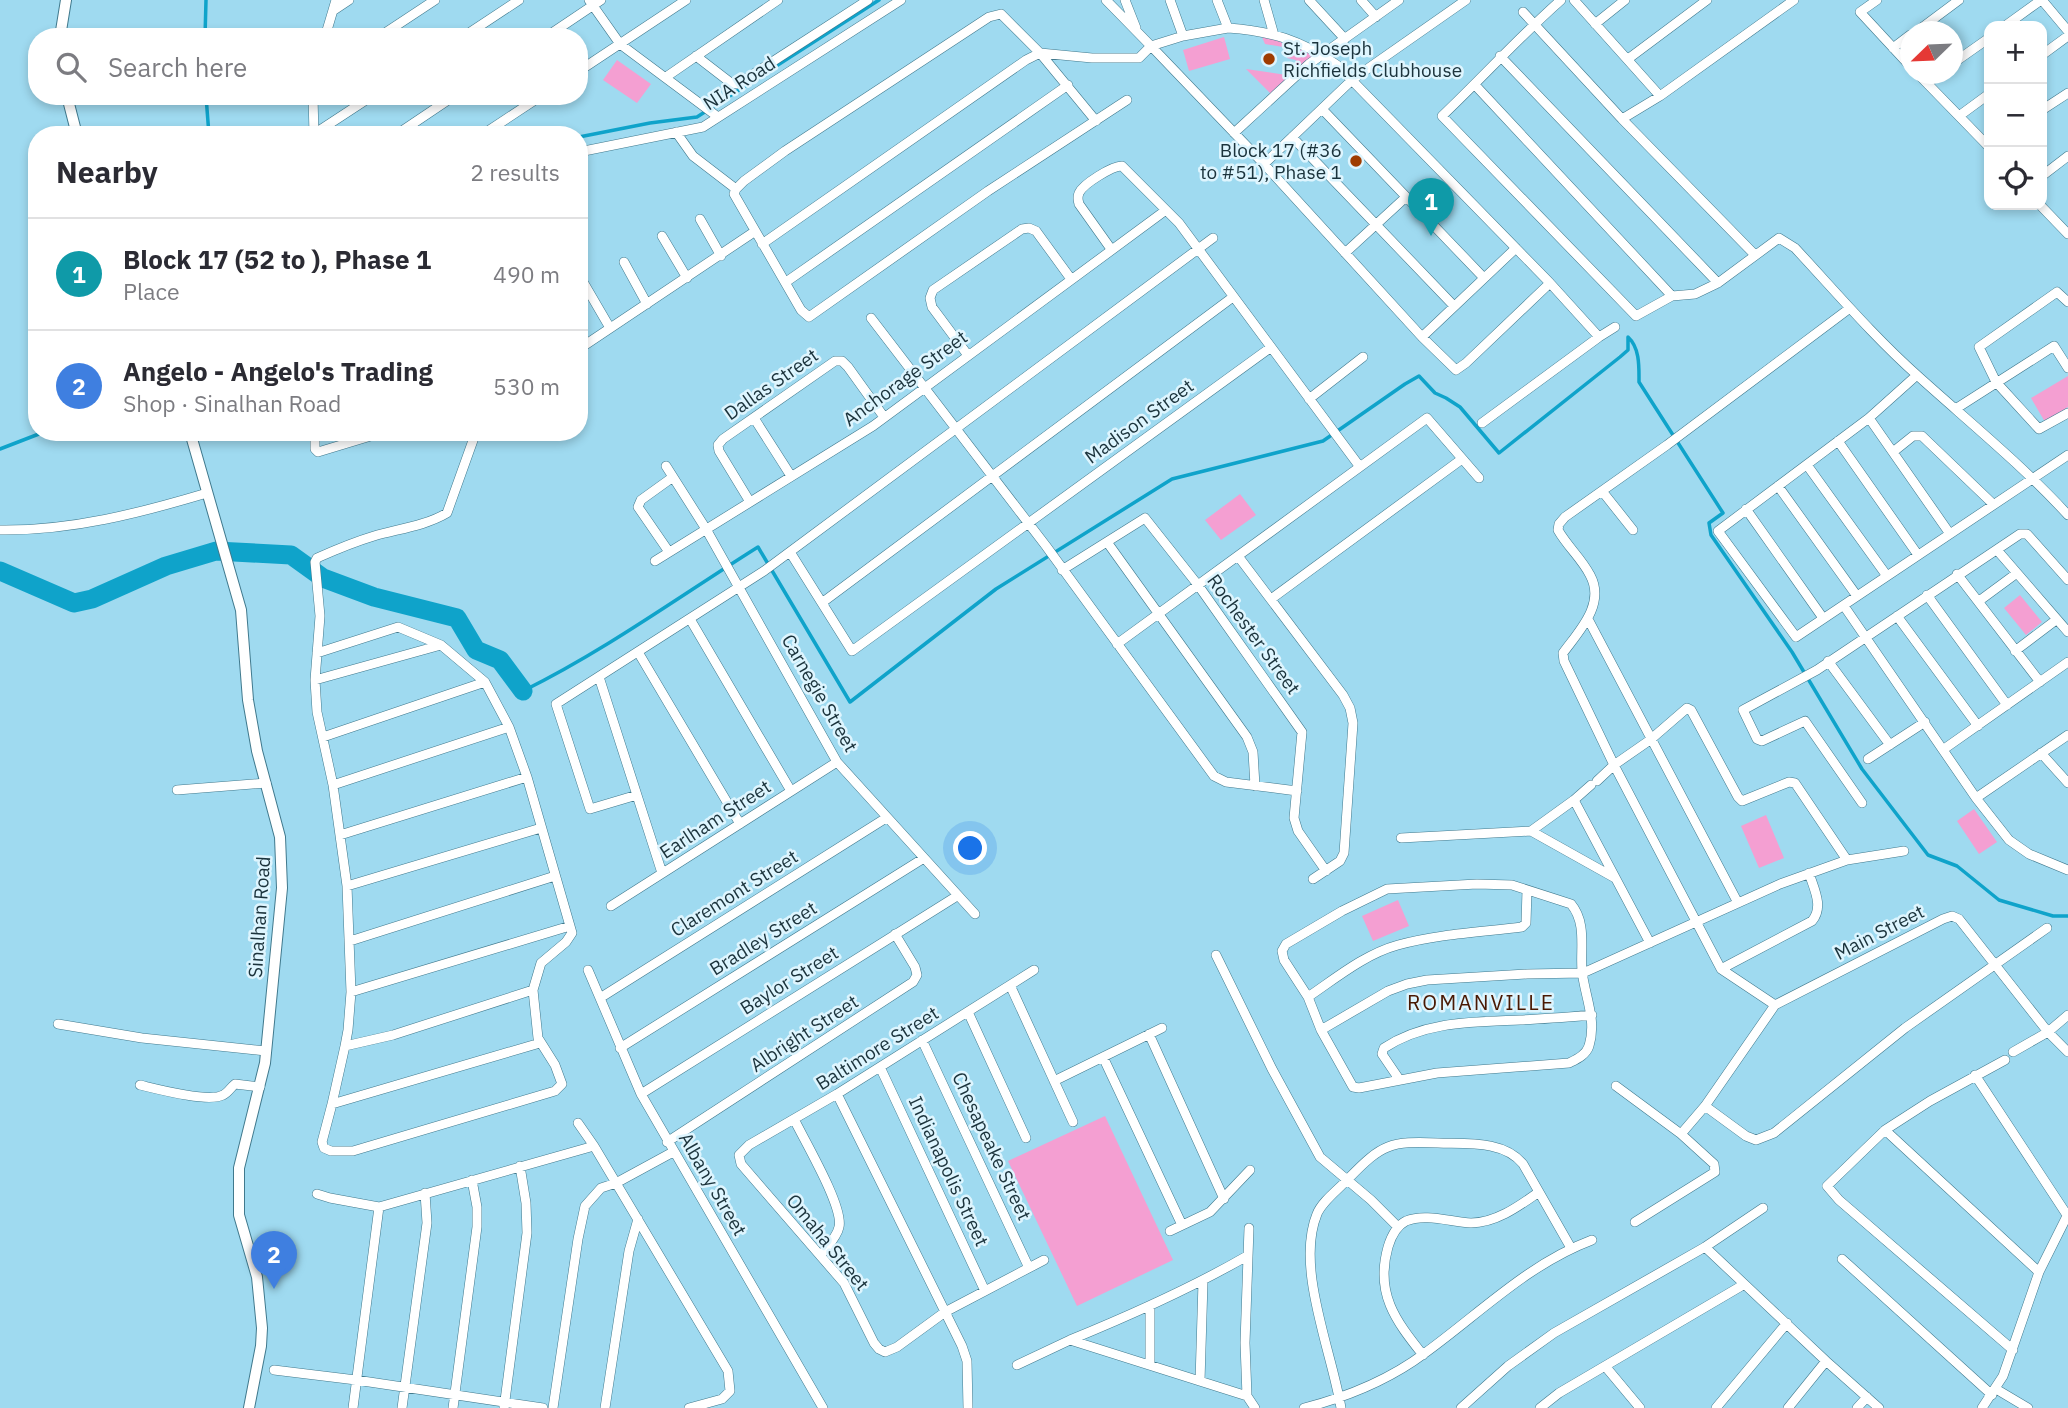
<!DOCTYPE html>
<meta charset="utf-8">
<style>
body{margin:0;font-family:"IBM Plex Sans",sans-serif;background:#f7f7f7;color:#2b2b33}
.controls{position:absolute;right:21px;top:21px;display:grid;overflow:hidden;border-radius:14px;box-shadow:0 4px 10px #0003}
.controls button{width:63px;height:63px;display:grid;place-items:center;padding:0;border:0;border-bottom:2px solid #e1e1e2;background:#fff;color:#2b2b33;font:35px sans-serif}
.compass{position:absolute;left:1900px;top:21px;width:63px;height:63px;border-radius:50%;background:#fff;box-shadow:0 4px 10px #0003;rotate:247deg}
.you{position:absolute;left:971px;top:849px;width:24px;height:24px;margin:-18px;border:5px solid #fff;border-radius:50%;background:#1a73e8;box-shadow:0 0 0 10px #1a73e833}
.badge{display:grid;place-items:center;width:46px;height:46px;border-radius:50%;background:#9f3c00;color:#fff;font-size:23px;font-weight:700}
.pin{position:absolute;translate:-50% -58px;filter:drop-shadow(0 2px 4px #0008)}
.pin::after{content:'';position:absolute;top:37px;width:24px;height:21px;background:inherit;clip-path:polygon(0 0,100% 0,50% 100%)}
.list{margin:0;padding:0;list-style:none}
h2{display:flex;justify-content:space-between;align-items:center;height:91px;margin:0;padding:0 28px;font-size:30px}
h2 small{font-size:23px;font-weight:400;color:#7c7c81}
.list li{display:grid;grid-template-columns:46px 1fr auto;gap:21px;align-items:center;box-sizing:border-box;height:112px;padding:0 28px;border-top:2px solid #e1e1e2}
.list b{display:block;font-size:26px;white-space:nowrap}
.list p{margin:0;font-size:23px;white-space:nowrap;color:#7c7c81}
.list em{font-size:23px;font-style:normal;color:#7c7c81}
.icon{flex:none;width:38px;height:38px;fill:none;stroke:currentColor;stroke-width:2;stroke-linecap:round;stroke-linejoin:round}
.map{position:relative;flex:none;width:2068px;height:1408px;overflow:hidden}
.search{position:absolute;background:#fff;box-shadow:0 4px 10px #0003;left:28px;top:28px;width:560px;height:77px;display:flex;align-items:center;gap:18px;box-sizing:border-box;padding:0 24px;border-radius:28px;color:#7c7c81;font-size:26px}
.panel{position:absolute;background:#fff;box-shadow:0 4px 10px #0003;left:28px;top:126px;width:560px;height:315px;border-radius:28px}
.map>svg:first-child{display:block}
</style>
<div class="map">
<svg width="2068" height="1408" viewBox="0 0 2068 1408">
<rect width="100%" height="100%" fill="#9fdaf0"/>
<!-- green -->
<path fill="#f49fd2" d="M1224,37L1230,59L1189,71L1183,50Z
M1262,37L1275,38L1289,48L1297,45L1320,57L1276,99L1246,69L1293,76L1296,60L1287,58L1289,48L1265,44Z
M617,60L651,84L637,103L603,80Z
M2068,376V407L2045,422L2031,398Z
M1240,494L1256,515L1221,540L1205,520Z
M2020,595L2042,622L2026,635L2004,608Z
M1974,809L1997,842L1979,854L1957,821Z
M1766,815L1784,858L1759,868L1741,826Z
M1398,900L1409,926L1373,941L1362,916Z
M1105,1116L1173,1260L1077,1306L1008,1161Z"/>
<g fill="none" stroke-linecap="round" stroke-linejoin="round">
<!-- stream -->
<path stroke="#0fa3ca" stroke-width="3.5" d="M205,37L206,0
M206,96L209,135
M579,137L650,123L697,117L879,0
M0,449L44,432
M523,691C606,650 680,596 758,547L850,702L996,589L1172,479L1323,441L1405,384L1419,376L1435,393L1446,398L1460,407L1499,453L1620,357L1628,350V337C1640,348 1639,367 1639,382L1723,513L1709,523L1711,535L1792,652L1862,769L1928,855L1957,866L1999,900L2053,916H2068"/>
<!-- river -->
<path stroke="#0fa3ca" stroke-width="19" d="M0,571L74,603L92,599L166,566L216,551L291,555L323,578L374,597L457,618L476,650L500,660L523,691"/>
<defs>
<path id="minor" d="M589,0L620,44L718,117
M1106,0L1151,46L1183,36L1228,28L1217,0
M1125,0L1136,28
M1170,0L1183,36
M1264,0L1274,35
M1309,0L1345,39
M1361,0L1376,17
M1561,0C1519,37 1483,77 1442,116L1636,316L1672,296L1695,294L1718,283L1779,238L1795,248C1835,291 1874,337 1918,376C1969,422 2021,464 2068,515
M1574,0L1660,96
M1877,0L1860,12L1910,66
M2042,0L2068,31
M334,10L349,0
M1523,12L1622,119L1755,255
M1595,24L1625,0
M2005,26L2041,0
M1228,28C1271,31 1301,40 1337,65L1550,283L1599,337
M1916,32L1959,0
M325,37L336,0
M379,37L435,0
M463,37L519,0
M546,37L601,0
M1893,48L1910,35
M2042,55L2068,36
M696,56L731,83L738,84L868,0
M1500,56L1718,283
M1628,59L1707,0
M1952,64L1989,38
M579,71L686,0
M1918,74L1989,147
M666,77L778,0
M1927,83L1940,74
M1475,85L1672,296
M313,96L314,135
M1127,100L988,191L809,317L801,310L734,194L736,189L744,181L785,151L989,17L1001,14L1040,53L1092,58H1139L1151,46L1264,164L1422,337L1456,370L1466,363L1550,283
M1322,109L1484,278
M2042,110L2068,93
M1959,116L1989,94
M1622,119L1660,96L1794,0
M676,132L693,156L736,189
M1234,133L1309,64L1399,0
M314,134L372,96
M396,135L454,96
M482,135L541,96
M1292,137L1454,306
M579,152L703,127L901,0
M1264,164L1353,79L1466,0
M2042,176L2068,156
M2040,205L2068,234
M700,219L721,256
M662,236L687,278
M762,244L1026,60L1040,53L1096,121
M1111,249L1079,204C1078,199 1077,198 1079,193C1083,184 1112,166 1122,166L1179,223L1360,467
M1345,253L1406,197
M624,262L647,304
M582,280L610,328
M786,282L1068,85
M2068,302L2057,292L1979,347L1996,382L2039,429L2068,413
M871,318L1046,546L1214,776L1226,782L1297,791
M1422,337L1516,248
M579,349L754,232
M967,354L932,307L930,298L933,290L1022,229L1029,228L1036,231L1071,279
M1917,375L1869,418L1718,531L1796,637L2068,455
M1309,399L1363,357
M1957,408L2054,346L2068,368
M754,418L791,476
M1869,418L1950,534
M1482,423L1599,337L1615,327
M315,432V449L318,452L384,432
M1838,441L1918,555
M1893,452L1913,436H1922L1993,504
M1807,465L1887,576
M666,466L706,529L837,762L975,914
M1778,486L1857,596
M1602,491L1633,530
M750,502L719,451L718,445L723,439L835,361H842L848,367L884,417
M1746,509L1823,618
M0,530C71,531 140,513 207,493
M1107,542L1247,737L1253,752L1255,786
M1997,550L2068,632
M669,552L638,507L641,500L673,477
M790,552L852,651L1270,348
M1238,556L1343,695L1350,708L1353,723L1344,853L1340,861L1313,879
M655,561L873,426L1166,210
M1062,570L1145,518L1198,585L1302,732L1294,818L1298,831L1326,871
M1957,574L2040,682
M1927,595L2007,705
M1271,599L1462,459
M1979,601L2017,573
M823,602L1233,297
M1844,606L1976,798L2009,840L2029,854L2068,870
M1897,616L1978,726
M690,619L791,791
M1588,619L1738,903
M1117,644L1427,418L1479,478
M2015,651L2056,620
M638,652L740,824
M317,653L398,627L441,645L485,682L509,727L527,777L572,933L566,942L541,963L533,990L538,1038L555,1065L562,1084L555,1091L353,1151H331L324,1148L322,1142L332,1104L345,1046L393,1035L533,990
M1828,661L1890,745
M599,677L662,873
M315,680L441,645
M323,737L485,682
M1944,749L2068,662
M2041,753L2068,783
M1868,759L1925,722
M1597,781L1614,765L1650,740L1687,708L1691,710L1738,797L1742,801L1789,782L1795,783L1847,860
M333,785L509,727
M177,790L266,783
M637,795L590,809L556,704L764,571L1213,238
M1976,798L2068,735
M1574,800L1650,943
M1862,803L1805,721L1762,741L1757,739L1743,710L1817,670L2020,534H2027L2068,580
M1531,831L1615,878
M340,835L527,777
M1401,838L1531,831L1574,800L1591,785
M1477,884L1512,885L1571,904C1587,923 1580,949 1582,971C1585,997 1597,1020 1589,1046C1586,1055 1577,1059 1569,1063L1437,1073L1359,1088L1353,1087L1321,1030L1308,997L1284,960L1282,951L1286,944L1342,911L1387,889Z
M347,886L541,828
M611,906L837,762
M350,941L555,876
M1216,955L1272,1069L1320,1157L1371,1200L1398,1227
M1721,969L1812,921C1824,907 1814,889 1809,873
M588,970L641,1094L823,1408
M1034,970L837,1094L749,1145L739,1155L741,1164L747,1171L844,1283L874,1343L879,1349L885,1352L897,1347L945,1312L1044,1260
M1010,985L1073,1122
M351,992L570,926
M1308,997C1336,978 1365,954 1398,945C1438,934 1481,932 1522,927L1526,923L1527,890
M600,998L886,818
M1775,1005L1721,969L1614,765L1564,661L1563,653C1579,631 1606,604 1590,575C1582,559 1567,546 1558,530L1559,524L1565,517L1667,445L1850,308
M968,1012L1026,1138
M58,1024L142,1038L266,1051
M1321,1030L1388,991L1407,984L1427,980L1527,974L1583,973L1780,884L1847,860L1904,851
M1149,1034L1224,1199
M922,1040L1029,1268
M345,1046L348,1030L351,992L347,886L333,785L317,712L315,680L320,616L315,562L317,558C335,550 354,542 374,536C398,529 425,526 447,513L476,432
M620,1048L924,858
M2013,1052L2048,1032L2068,1015
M1103,1057L1182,1225
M2005,1060L1930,1101L1885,1130L1827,1186L1839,1200L2013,1350
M880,1067L985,1291
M1975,1075L2067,1215
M1399,1079L1382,1054L1384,1048C1425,1021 1473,1022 1520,1020C1544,1019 1568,1017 1592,1015
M1054,1081L1162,1028
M140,1085C157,1089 209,1103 223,1095C228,1093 231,1087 235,1084L260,1087
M1616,1086L1681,1134
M641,1094L957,896
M837,1094L962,1346L967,1361L968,1408
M332,1104L540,1043
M1705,1106L1746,1136L1756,1140L1774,1133L1905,1028L2047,928
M794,1119C804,1140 844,1207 839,1227C837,1237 827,1247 821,1255
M578,1123L594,1146L728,1371L730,1391L722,1399L689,1408
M1885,1130L2039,1272
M667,1142L913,982L917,975L915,967L895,934
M317,1194L330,1198L379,1207
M1635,1222L1715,1172L1714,1164L1681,1134L1705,1106L1775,1005L1943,919L1952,916L1959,919L2048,1032L2068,1052
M1249,1228L1245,1343L1247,1396L1255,1408
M1170,1231L1210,1212L1250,1170
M1705,1247L1826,1361L1879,1408
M1247,1256C1190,1289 1131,1315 1070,1340L1247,1396
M1842,1259L1992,1395
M1150,1307V1365
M1423,1355C1395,1320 1375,1293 1388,1247C1391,1237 1396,1226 1406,1221C1425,1213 1451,1222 1471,1223C1496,1223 1519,1206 1539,1192
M1017,1365L1070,1340
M1605,1366L1640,1408
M274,1370L356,1380L543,1408
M1200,1381L1203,1282
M1996,1389L2028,1408
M353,1408L379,1207L594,1146
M402,1408L427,1223L425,1193
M453,1408L477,1227V1207L472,1180
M504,1408L527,1233L526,1203L520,1166
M553,1408L578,1239L585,1206L601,1188L616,1183L673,1152
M605,1408L629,1251L638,1219
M1304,1408C1347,1397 1389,1380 1425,1353C1479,1314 1528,1264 1592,1240
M1341,1408C1332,1352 1295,1267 1317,1214C1322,1201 1339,1189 1349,1178C1382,1144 1390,1141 1438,1143C1466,1144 1504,1140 1523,1164L1571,1248
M1461,1408L1508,1366L1554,1333L1705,1247L1763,1208
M1540,1408L1559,1393L1743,1285
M1716,1408L1787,1323
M1788,1408L1826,1361
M1857,1408L1867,1397
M1982,1408L2003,1376L2039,1272L2068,1214"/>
<path id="tertiary" d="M60,37L66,0
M67,96L77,135
M190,432L241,610L248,700L257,751L280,837L282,888L265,1063L239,1168V1215L257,1277L262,1328L261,1346L249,1408"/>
</defs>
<!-- minor casing -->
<use href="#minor" stroke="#40798d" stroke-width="10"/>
<!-- tertiary casing -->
<use href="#tertiary" stroke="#40798d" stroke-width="12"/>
<!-- minor -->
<use href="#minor" stroke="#fff" stroke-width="9"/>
<!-- tertiary -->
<use href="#tertiary" stroke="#fff" stroke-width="10"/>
</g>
<!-- markers -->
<g fill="#9f3c00" stroke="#def5fe" stroke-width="2.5">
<circle cx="1269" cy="59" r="7"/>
<circle cx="1356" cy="161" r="7"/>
</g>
<g text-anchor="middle" stroke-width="5" stroke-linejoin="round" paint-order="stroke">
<!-- poi labels -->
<g font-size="19" fill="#1b333c" stroke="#def5fe" text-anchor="start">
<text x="1283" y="55">St. Joseph<tspan x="1283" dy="22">Richfields Clubhouse</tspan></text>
<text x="1342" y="157" text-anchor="end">Block 17 (#36<tspan x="1342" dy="22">to #51), Phase 1</tspan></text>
</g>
<!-- street labels -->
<g font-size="19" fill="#1b333c" stroke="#def5fe">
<text transform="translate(739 83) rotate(-33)" y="7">NIA Road</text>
<text transform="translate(905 378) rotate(-36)" y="7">Anchorage Street</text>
<text transform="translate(771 384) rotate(-35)" y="7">Dallas Street</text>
<text transform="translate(1139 421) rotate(-36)" y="7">Madison Street</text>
<text transform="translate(1254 634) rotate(54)" y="7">Rochester Street</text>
<text transform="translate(820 693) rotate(60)" y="7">Carnegie Street</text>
<text transform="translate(715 819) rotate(-33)" y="7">Earlham Street</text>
<text transform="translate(734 893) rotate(-32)" y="7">Claremont Street</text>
<text transform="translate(259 917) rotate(-86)" y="7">Sinalhan Road</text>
<text transform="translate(1879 932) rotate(-27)" y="7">Main Street</text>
<text transform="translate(763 938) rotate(-32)" y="7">Bradley Street</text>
<text transform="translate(789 980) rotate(-32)" y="7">Baylor Street</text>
<text transform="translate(804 1033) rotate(-33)" y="7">Albright Street</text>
<text transform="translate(877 1048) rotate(-32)" y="7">Baltimore Street</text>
<text transform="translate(992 1146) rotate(65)" y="7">Chesapeake Street</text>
<text transform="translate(949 1171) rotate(65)" y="7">Indianapolis Street</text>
<text transform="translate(713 1184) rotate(60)" y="7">Albany Street</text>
<text transform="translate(828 1242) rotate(51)" y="7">Omaha Street</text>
</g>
<!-- neighbourhood labels -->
<g font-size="21" letter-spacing="2" fill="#491903" stroke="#def5fe">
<text x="1481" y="1010">ROMANVILLE</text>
</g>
</g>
</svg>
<div class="controls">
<button>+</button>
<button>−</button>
<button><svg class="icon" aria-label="locate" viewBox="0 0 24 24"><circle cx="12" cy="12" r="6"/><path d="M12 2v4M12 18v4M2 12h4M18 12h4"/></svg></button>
</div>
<svg class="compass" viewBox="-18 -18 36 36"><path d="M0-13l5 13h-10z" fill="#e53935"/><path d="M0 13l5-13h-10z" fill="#7c7c81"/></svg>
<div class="you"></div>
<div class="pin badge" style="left:1431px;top:236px;background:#0f9aa8">1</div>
<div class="pin badge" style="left:274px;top:1289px;background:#3f7fe0">2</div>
<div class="search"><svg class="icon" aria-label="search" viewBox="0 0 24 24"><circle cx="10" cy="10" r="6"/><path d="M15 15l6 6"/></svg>Search here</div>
<section class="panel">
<h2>Nearby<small>2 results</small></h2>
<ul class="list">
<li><span class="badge" style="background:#0f9aa8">1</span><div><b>Block 17 (52 to ), Phase 1</b><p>Place</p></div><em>490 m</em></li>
<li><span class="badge" style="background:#3f7fe0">2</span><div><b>Angelo - Angelo's Trading</b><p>Shop · Sinalhan Road</p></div><em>530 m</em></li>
</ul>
</section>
</div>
